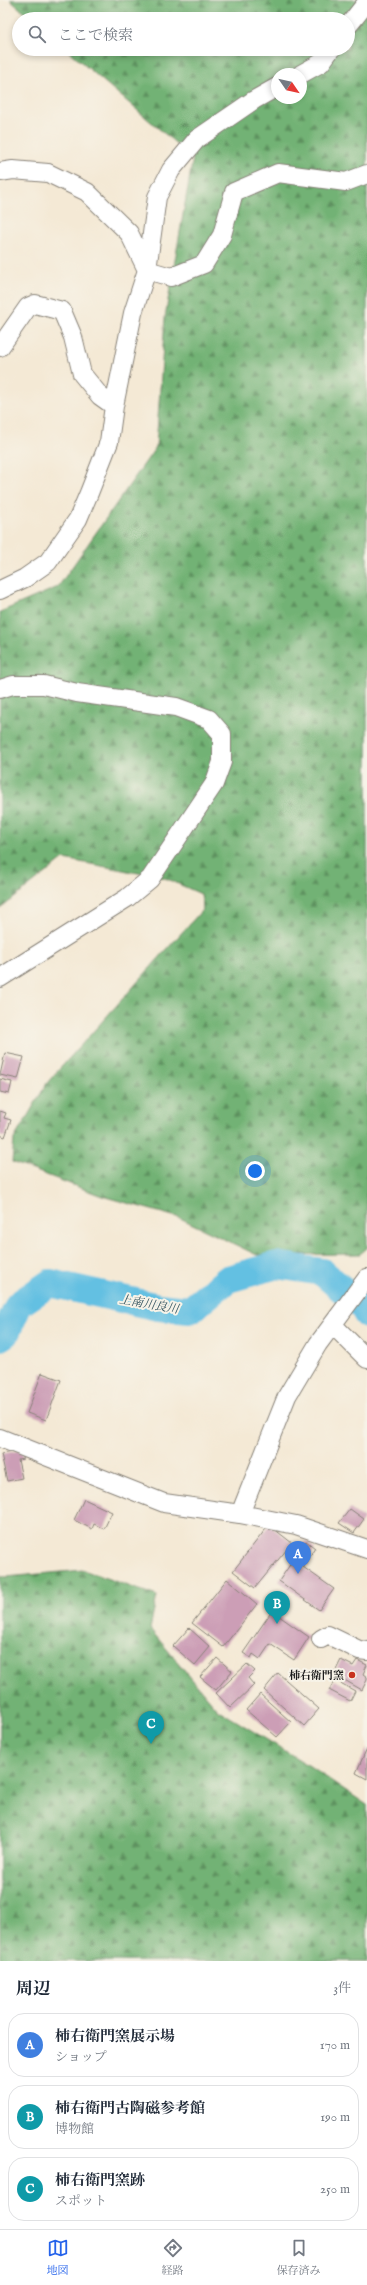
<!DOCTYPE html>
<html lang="ja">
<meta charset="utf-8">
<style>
body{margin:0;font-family:"IM FELL English","Noto Serif JP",serif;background:#f6f6f7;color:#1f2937}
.compass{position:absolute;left:271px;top:68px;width:36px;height:36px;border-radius:50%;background:#fff;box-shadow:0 2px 6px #0003;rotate:124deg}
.you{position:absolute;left:255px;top:1171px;width:14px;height:14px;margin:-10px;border:3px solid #fff;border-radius:50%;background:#1a73e8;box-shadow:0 0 0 6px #1a73e833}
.badge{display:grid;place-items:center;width:26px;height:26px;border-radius:50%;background:#2563eb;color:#fff;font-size:13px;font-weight:700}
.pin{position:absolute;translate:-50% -33px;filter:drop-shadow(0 1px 2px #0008)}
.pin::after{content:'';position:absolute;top:21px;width:14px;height:12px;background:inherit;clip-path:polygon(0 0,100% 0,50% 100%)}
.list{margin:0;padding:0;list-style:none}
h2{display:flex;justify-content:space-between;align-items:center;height:52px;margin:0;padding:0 16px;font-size:17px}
h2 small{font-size:13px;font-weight:400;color:#747a83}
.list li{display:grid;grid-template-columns:26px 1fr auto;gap:12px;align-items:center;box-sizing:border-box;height:64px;margin:0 8px 8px;padding:0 8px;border:1px solid #e0e1e3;border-radius:16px}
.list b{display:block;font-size:15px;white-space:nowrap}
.list p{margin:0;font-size:13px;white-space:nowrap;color:#747a83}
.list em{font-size:13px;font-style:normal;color:#747a83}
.icon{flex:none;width:22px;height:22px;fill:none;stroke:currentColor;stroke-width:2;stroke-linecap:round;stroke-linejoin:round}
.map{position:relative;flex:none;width:367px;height:1961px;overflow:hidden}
.search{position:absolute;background:#fff;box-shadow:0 2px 6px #0003;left:12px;right:12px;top:12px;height:44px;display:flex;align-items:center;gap:10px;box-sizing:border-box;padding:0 14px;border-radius:22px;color:#747a83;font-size:15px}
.sheet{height:268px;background:#fff}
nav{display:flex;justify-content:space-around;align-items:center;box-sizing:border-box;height:56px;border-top:1px solid #e0e1e3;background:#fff;font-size:11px;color:#747a83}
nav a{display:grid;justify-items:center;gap:2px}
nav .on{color:#2563eb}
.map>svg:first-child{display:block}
</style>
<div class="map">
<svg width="367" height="1961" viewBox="0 0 367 1961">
<defs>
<pattern id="forest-firs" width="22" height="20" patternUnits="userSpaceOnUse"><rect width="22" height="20" fill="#72b274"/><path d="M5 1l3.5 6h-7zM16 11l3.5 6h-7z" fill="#5d905e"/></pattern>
</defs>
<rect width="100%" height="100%" fill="#f7f3e8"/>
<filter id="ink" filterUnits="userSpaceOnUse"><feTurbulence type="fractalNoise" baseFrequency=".025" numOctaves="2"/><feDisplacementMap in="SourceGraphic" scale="8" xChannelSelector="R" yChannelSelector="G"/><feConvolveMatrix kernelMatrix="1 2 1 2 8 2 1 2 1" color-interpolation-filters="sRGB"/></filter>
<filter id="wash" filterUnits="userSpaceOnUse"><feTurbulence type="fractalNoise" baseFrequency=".012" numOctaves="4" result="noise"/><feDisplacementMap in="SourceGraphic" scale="16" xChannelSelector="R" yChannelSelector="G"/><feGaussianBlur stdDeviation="0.9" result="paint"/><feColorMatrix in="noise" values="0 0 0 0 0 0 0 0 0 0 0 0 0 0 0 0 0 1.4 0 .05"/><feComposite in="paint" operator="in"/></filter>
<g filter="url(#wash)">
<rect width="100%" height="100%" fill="#f4e9d5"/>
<!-- forest -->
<path fill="url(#forest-firs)" stroke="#476748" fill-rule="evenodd" d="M10,0H367V1248L360,1254L257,1255L180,1218L102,1196L12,1162L14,1139L47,1083L203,909L201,894L165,878L64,859L0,909V612L58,587L156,447L165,317L193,158L66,49H348V19H32ZM277,74H301V98H277Z
M83,1570L157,1596L150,1629L217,1709L308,1765L367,1805V1961H0V1575L6,1577Z"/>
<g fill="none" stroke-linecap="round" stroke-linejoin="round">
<!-- river -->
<path stroke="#64c0e2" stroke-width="28" d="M0,1337L6,1333L19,1304L50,1283L158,1307L190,1310L228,1279L277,1265L322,1272L363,1307L367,1314"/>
</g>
<g id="blocks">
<!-- building -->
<path fill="#cc9eb6" d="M5,1053L24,1057L18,1079L0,1075Z
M0,1079L12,1082L9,1094L0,1092Z
M0,1111L6,1113L4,1118L11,1120L5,1137L0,1135Z
M42,1373L61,1380L46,1420L27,1413Z
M22,1450L23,1459L18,1460L22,1478L7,1481L1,1454Z
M84,1499L112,1512L104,1529L94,1524L92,1529L74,1520Z
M350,1509L364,1519L354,1533L339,1523Z
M269,1525L292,1543L255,1588L233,1571Z
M306,1541L315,1548L303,1567L334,1589L319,1610L279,1581Z
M227,1579L257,1604L223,1647L192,1623Z
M272,1611L309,1637L294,1660L270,1644L260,1659L253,1654L251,1658L243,1653Z
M189,1628L210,1647L195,1665L173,1646Z
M217,1658L232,1671L216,1690L200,1677Z
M341,1660L353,1666L357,1660L367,1665L363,1674L367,1677V1680L362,1690L334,1674Z
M247,1664L255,1671L248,1678L254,1685L230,1708L216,1693Z
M278,1673L319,1709L304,1726L264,1690Z
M335,1680L355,1691L350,1701L329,1690Z
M260,1694L291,1722L277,1737L246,1710Z
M367,1748V1779L356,1773Z"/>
</g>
</g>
<g filter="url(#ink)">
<use href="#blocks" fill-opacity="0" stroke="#888278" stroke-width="1"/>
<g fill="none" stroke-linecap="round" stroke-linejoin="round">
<defs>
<path id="minor" d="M348,26L367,2
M301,74L321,63L331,49
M0,172L13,170L48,173L87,192L129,233L147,270L171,277L204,264L222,235L234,192L278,173L346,182L367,174
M0,347L28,307L35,304L62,311L73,337L82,374L100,396L114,406
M0,590L25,578L48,562L78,519L89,493L109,442L114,406L133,313L147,270L157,197L171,170L197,139L254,100L277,87
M0,689L13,685H44L77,693L176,707L209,719L222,734V762L214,784L150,879L127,898L0,978
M333,1325L367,1359
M0,1438L164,1503L240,1514L296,1525L367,1549
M240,1514L287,1396L318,1344L367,1278
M321,1639L328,1635L359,1650L367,1651"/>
</defs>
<!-- minor casing -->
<use href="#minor" stroke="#888278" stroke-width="20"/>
<!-- minor -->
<use href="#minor" stroke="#fff" stroke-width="18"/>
</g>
</g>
<!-- markers -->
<circle fill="#c8321e" stroke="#f7f3e8" stroke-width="1.5" cx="352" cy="1675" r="4"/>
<g text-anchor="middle" stroke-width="4" stroke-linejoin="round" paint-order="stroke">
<!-- poi labels -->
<g font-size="11" font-weight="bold" fill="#1c1c1c" stroke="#f7f3e8" text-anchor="end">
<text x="344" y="1679">柿右衛門窯</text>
</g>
<!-- water labels -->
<g font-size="12" font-style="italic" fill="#355561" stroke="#f7f3e8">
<text transform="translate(149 1304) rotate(10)" y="4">上南川良川</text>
</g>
</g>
</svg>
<svg class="compass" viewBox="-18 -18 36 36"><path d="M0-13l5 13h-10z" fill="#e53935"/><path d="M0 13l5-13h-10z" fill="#747a83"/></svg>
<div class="you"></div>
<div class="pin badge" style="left:298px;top:1574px;background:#3f7fe0">A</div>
<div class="pin badge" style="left:277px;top:1624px;background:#0f9aa8">B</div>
<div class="pin badge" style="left:151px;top:1744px;background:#0f9aa8">C</div>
<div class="search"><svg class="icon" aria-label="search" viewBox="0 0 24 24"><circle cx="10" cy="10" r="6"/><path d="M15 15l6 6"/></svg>ここで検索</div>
</div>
<section class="sheet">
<h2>周辺<small>3件</small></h2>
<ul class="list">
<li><span class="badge" style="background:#3f7fe0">A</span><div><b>柿右衛門窯展示場</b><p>ショップ</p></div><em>170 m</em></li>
<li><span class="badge" style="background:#0f9aa8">B</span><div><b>柿右衛門古陶磁参考館</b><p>博物館</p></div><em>190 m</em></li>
<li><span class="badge" style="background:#0f9aa8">C</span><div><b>柿右衛門窯跡</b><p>スポット</p></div><em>250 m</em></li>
</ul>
</section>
<nav>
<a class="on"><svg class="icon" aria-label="map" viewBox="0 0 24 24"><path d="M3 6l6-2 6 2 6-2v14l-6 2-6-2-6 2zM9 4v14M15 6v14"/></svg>地図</a>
<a><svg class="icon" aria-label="directions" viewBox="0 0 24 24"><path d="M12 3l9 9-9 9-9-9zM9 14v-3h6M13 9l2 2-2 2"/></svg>経路</a>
<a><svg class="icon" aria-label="saved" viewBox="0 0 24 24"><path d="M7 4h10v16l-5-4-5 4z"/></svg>保存済み</a>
</nav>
